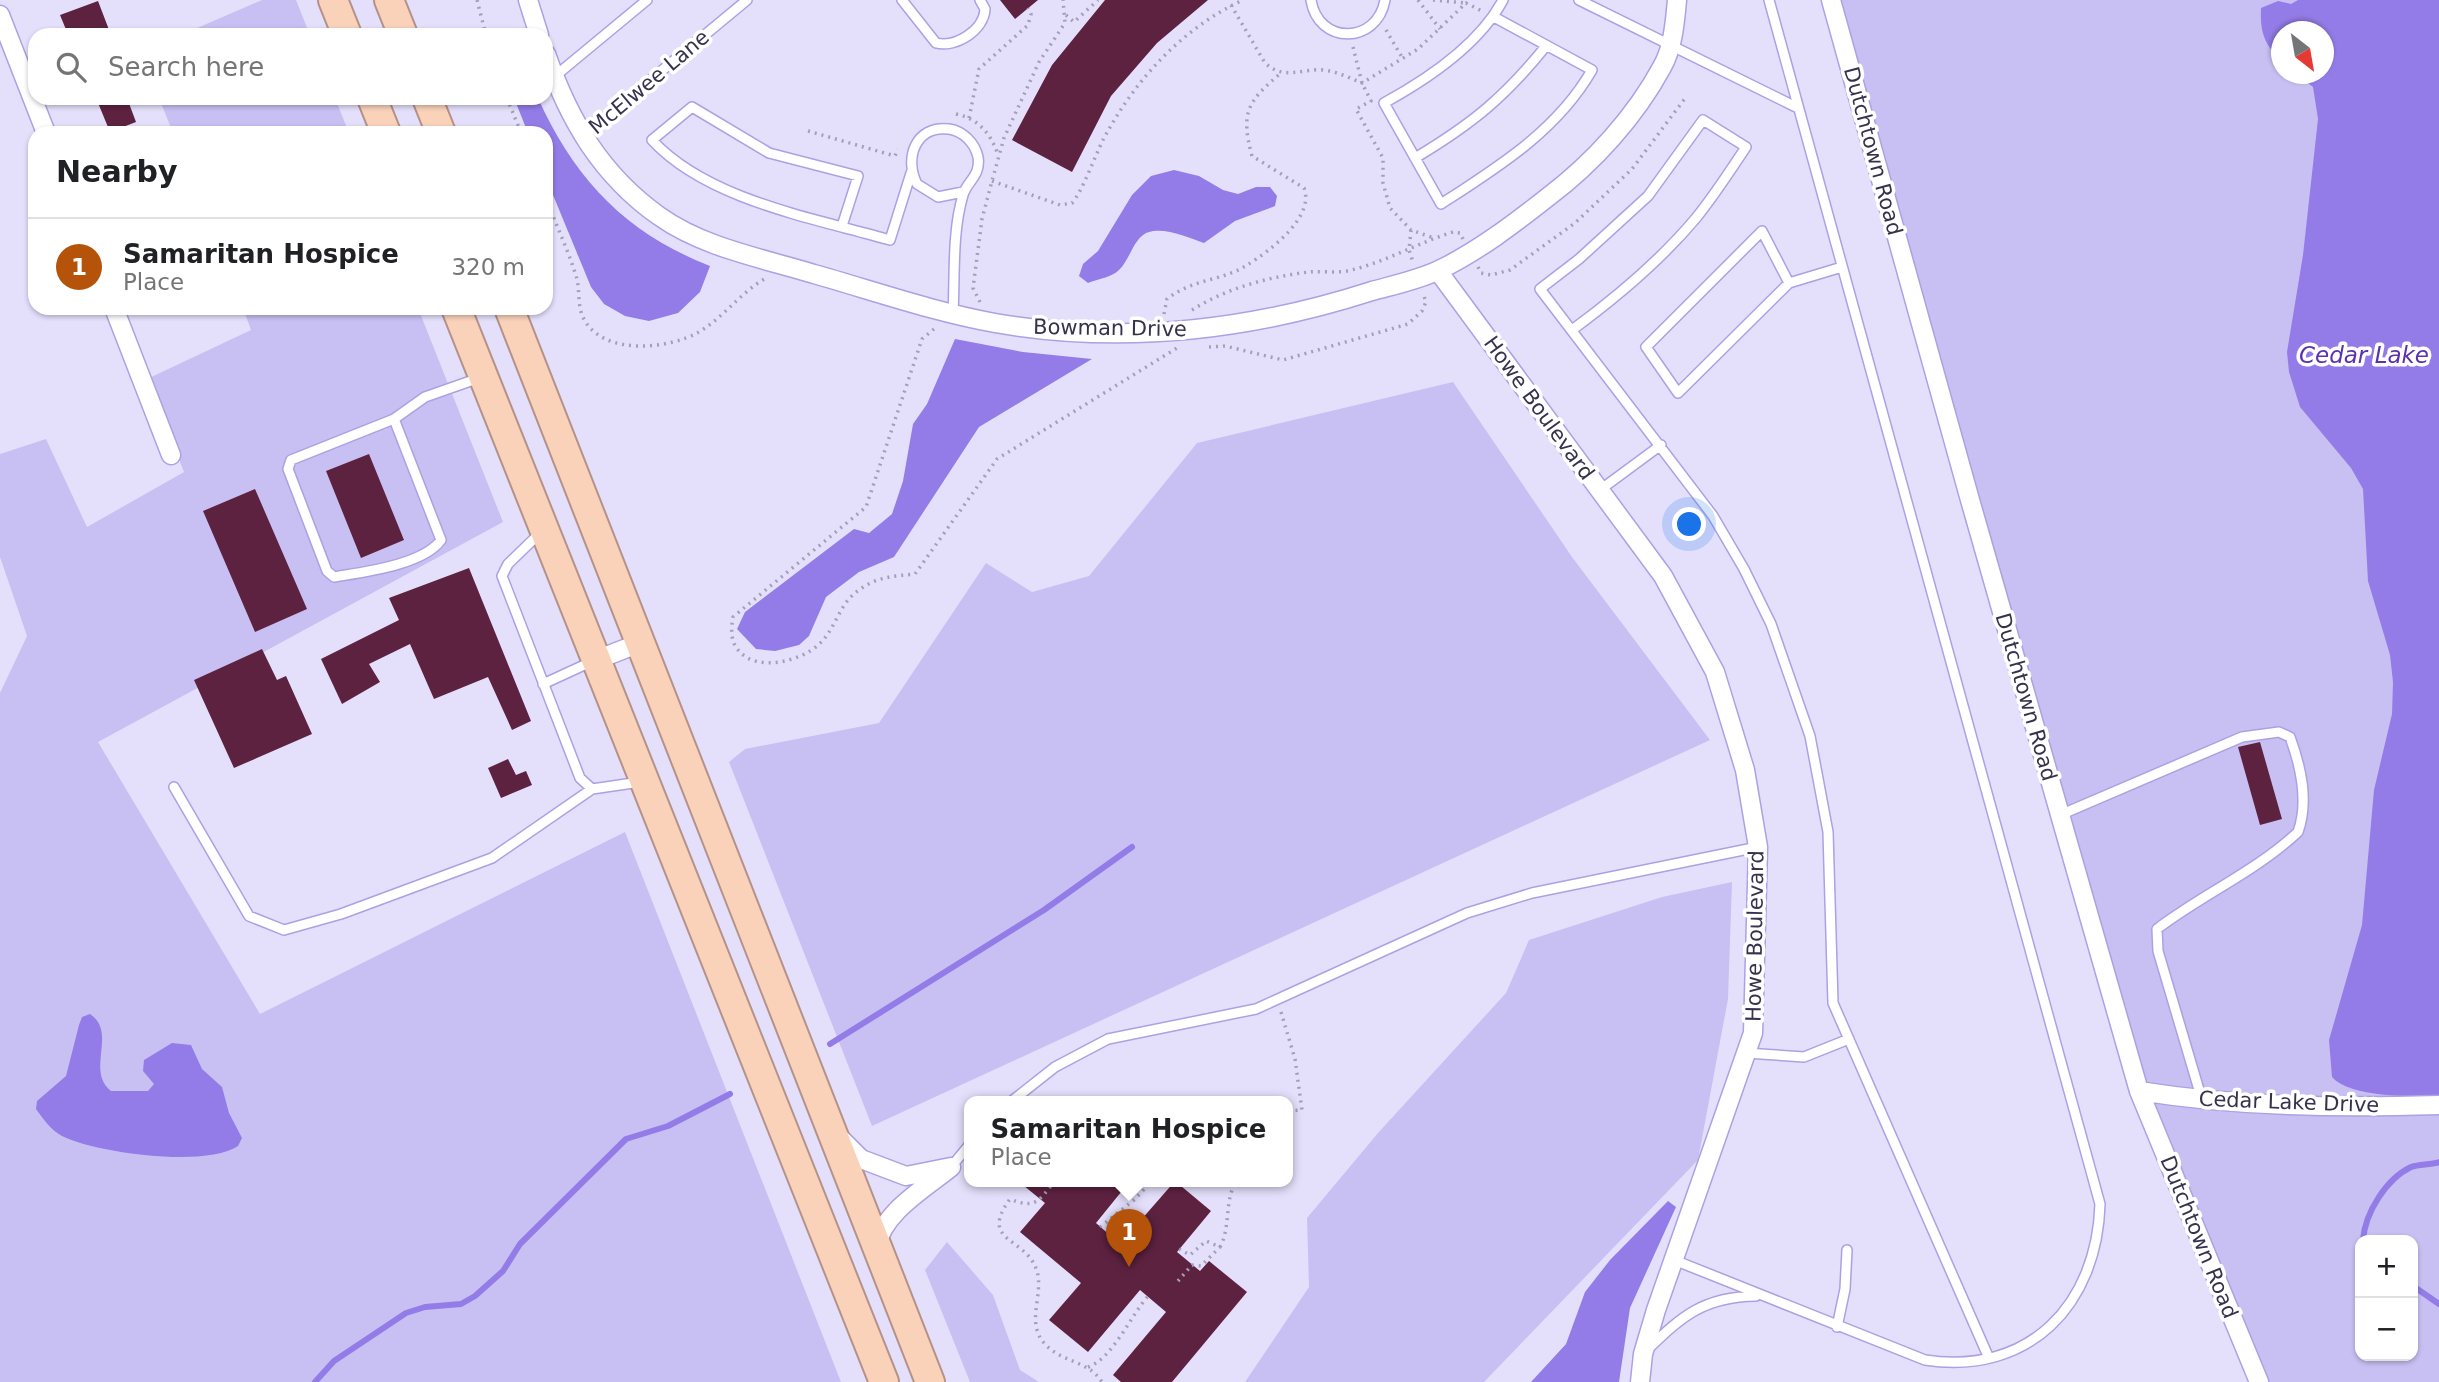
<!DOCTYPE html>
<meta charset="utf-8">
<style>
body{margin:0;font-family:"DejaVu Sans",sans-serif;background:#f6f6f6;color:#202124}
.controls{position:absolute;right:21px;bottom:21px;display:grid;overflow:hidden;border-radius:14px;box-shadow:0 2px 5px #0004}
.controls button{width:63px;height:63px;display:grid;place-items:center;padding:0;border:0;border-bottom:2px solid #e0e0e0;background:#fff;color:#202124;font:35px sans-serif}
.compass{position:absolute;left:2271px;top:21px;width:63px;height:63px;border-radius:50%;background:#fff;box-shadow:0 2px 5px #0004;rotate:149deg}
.you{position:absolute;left:1690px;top:525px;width:24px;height:24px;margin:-18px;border:5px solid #fff;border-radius:50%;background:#1a73e8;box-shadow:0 0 0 10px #1a73e833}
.badge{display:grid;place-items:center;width:46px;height:46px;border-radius:50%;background:#b45309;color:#fff;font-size:23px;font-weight:700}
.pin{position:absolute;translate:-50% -58px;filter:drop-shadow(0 2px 4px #0008)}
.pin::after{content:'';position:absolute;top:37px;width:24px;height:21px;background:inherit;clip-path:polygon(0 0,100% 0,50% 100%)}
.popup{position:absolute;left:964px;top:1096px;width:329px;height:91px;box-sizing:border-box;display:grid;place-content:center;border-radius:14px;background:#fff;filter:drop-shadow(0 2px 5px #0005);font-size:23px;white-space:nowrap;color:#757577}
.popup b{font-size:26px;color:#202124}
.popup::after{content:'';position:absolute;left:50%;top:100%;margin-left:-14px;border:14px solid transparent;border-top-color:#fff}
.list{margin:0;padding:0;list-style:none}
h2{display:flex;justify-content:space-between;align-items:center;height:91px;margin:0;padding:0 28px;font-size:30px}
h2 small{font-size:23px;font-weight:400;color:#757577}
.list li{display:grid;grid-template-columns:46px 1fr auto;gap:21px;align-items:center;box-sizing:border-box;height:98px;padding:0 28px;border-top:2px solid #e0e0e0}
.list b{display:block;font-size:26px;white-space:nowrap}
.list p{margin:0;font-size:23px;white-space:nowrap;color:#757577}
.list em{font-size:23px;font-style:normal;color:#757577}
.icon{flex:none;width:38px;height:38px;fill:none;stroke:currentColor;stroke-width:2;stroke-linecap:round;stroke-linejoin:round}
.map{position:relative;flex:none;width:2439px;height:1382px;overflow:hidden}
.search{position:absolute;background:#fff;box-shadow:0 2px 5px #0004;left:28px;top:28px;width:525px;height:77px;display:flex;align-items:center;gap:18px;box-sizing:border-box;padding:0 24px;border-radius:21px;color:#757577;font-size:26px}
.panel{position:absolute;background:#fff;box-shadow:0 2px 5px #0004;left:28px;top:126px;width:525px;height:189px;border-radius:21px}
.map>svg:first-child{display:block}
</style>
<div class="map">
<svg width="2439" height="1382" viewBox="0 0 2439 1382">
<rect width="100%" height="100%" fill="#e4e0fc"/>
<!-- green -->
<path fill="#c8c0f3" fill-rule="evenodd" d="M262,0H296L310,35H181Z
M1831,0H2439V1382H2259L2139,1091ZM2282,32H2324V74H2282ZM2360,1240H2413V1356H2360Z
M159,98H335L349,133H173Z
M243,308H418L503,522L98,742L260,1014L625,832L841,1382H0V693L27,636L0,557V454L46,439L87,527L184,472L147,379L251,330Z
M1453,382L1572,557L1710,740L872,1126L729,762L745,749L879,723L986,563L1032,592L1089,576L1197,443Z
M1732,882L1728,999L1698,1160L1484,1382H1245L1309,1287L1307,1218L1378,1133L1506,993L1529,940L1662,897Z
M947,1242L993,1295L1020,1370L1039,1382H970L925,1270Z"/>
<!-- water -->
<path fill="#937ce7" d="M2298,0H2439V1097C2412,1096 2350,1098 2332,1077L2329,1040L2362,925L2374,790L2392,714L2393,682L2390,655L2368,581L2363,489L2351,468L2300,407L2289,372L2287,352L2303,255L2318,119L2313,87L2297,74H2324V32H2282L2281,60C2264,44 2260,32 2261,8L2278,1L2291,4Z
M514,98H538C575,180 626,233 710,266L700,292L678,313L649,321L625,316L604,304L591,287L546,178V133H528Z
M1174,170L1199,176L1223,190L1238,194L1256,187H1270L1277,196L1275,206L1235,221L1204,243C1189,238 1165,227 1149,232C1134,236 1130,260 1119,270C1112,277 1098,279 1088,283L1079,276L1083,264L1098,251L1132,195L1151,176Z
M955,339L1023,352L1092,359L979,427L894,557L859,572L826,597L809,636L799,645L775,651L756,649L737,629L745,612L854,529L869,533L892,514L903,481L913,424L927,404Z
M90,1014C118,1033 85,1070 111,1091H148L154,1084L143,1071L144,1060L172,1043L191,1045L202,1069L222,1087L229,1113L242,1138L238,1146C205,1168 96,1153 62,1136C51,1130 43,1119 36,1109L37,1101L66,1076L79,1025L82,1017Z
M1668,1201L1676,1207L1630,1308L1619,1382H1531L1566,1344L1585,1292L1610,1260Z"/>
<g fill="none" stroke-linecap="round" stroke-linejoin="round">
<!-- stream -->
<path stroke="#937ce7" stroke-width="6" d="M830,1044L1044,910L1132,847
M2363,1240C2365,1213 2386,1179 2411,1167C2420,1164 2430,1165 2439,1162
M2413,1286L2439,1304
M315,1382L334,1361L406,1313L425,1307L461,1304L475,1296L503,1271L520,1244L626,1139L668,1126L730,1094"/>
</g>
<!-- building -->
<path fill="#5e2241" d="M1000,0H1038L1015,19Z
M1105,0H1208L1157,43L1111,96L1072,172L1012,140L1052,65Z
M98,1L111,35H74L72,30L67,32L60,15Z
M96,98H127L136,122L110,132Z
M369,454L404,540L361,558L326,471Z
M255,489L307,609L255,632L203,511Z
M469,568L531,721L512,730L488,677L434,699L410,644L369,664L380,682L342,704L321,659L399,620L389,598Z
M262,649L277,680L286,676L312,734L234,768L194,680Z
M2260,742L2282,819L2260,825L2238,747Z
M508,759L516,775L526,771L532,785L501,798L488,768Z
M1018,1181H1130L1096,1223L1120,1244L1175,1181L1211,1211L1177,1252L1200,1271L1209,1261L1247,1292L1172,1382H1121L1113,1375L1166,1312L1140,1290L1088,1352L1049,1320L1081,1283L1020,1232L1045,1203Z"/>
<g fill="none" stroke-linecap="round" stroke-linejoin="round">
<defs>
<path id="service" d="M902,0L936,43C956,48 984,30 985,9L980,0
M1311,0C1318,45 1377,45 1385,0
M1579,0L1798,108
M1494,17L1592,70C1557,131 1498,167 1441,204L1384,103C1428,79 1479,45 1503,0
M554,77L647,0
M584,135L747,0
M1415,158C1472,124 1505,97 1546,46
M842,226L858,176L769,153L692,107L652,140C707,200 814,218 890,240L911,173
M1789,283L1762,231L1646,347L1678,393L1789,283L1842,267
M953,313C955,275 952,232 963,195C967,181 981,176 978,157C975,143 963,131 949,129C915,125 904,159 917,184L938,197L963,192
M1572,330C1617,297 1660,261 1696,218C1714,196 1730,171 1746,147L1703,120L1648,196L1579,259L1540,289L1713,516L1744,569L1771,624L1810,736L1828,832L1833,1003L1988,1356
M394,419L441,540C423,565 363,572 334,577L327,571L288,469L291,460L394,419L425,397L482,377
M1600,490L1661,445
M540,533L508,564L502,576L580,778L592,789L640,782
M543,684L593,661
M174,787L249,916L284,930L341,914L492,858L592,789
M2060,815L2242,737L2279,732L2290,737C2301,767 2309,801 2298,832C2255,872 2203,894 2157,929L2158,951L2202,1100
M1746,1053L1804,1057L1849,1039
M1012,1101L1055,1067L1108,1039L1256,1009L1467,913L1532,893L1758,847
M951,1167L970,1144
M1674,1260L1925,1360C2029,1376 2097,1305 2100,1204L1769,0
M1837,1327L1845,1289L1847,1250
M1647,1350C1683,1315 1704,1297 1756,1296"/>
<path id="minor" d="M528,0L539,35
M1831,0L1970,500L2139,1091L2259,1382
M0,15L46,133
M546,54C569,120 601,175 659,216C704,248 762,258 814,274C874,291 934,312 995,323C1122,345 1251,330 1372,291C1394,285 1418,280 1439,270C1477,252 1515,223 1548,197C1593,163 1635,117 1662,67C1673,48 1675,22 1677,0
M1438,271L1663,576L1715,672L1745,770L1758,847L1753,1033L1656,1310L1643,1354L1640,1382
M114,308L171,455
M596,660L640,643
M2139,1091C2239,1107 2338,1108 2439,1105
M839,1137L861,1159L906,1176L951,1167C924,1189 883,1212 876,1247"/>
<path id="trunk" d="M333,0L347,35
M389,0L403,35
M372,98L386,133
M427,98L441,133
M456,308L884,1382
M509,308L930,1382"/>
</defs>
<!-- service casing -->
<use href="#service" stroke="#aca1e3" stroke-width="12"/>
<!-- minor casing -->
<use href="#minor" stroke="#aca1e3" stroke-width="21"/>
<!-- trunk casing -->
<use href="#trunk" stroke="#b49289" stroke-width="32"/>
<!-- path -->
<path stroke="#a39fba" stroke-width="3.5" stroke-dasharray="2 5" stroke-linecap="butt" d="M477,0L486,35
M1418,0L1440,29
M1433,0L1466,3
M1231,5L1265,63C1285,81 1302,68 1324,70C1338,72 1350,78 1362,83L1418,49L1466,3L1482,11
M1066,15L1074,22L1098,0
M1386,30L1403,59
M509,35L521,31
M1353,47L1362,83L1371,101L1356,109L1383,158V183L1390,208L1411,230L1434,238
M507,98L521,133
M956,114C979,119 991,134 998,155
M969,118L979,69L1028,25L1031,14L1028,8
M808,131L895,156L898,149
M992,181L1060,205L1072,203C1082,192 1095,156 1103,140C1134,81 1182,28 1243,0
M546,198C556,225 569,252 577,279C580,293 577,308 585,321C606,356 669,349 699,332C724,317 740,293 766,278
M1411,230L1409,250L1413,262
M1478,267L1481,273L1491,275L1510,270L1575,223L1632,169L1686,97
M980,302L973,288L982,219L992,181L1004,138L1039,62L1065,23L1063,0
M1192,310C1227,288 1268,277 1309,272C1321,271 1335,273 1347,271C1384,263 1417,243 1453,232L1460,233L1463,239
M1164,314L1167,299C1194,278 1223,281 1247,265C1270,251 1315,217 1304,188L1252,156C1240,112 1248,101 1281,73
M934,329L922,339L866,507L733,617C731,630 730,642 740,652C758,672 801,661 818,645C836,630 838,604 859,590C876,577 894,576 915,574L997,459L1177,348
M1209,347L1225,346L1283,360L1408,324L1422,311L1426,302L1424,296
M1281,1012L1295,1059L1302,1110L1288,1111
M1055,1181C1039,1200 1036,1210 1010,1199C978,1243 1026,1236 1037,1271C1044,1295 1025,1323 1045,1344C1062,1363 1088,1360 1102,1382
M1100,1227L1134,1200L1152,1181
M1179,1249L1190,1255L1206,1241L1220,1247C1231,1227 1224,1202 1236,1181
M1178,1281L1192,1265L1201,1266L1220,1247
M1088,1367C1112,1359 1130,1317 1148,1296"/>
<!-- service -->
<use href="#service" stroke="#fff" stroke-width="9"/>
<!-- minor -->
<use href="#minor" stroke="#fff" stroke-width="18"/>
<!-- trunk -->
<use href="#trunk" stroke="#fad2ba" stroke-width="28"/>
</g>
<g text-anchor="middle" stroke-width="7" stroke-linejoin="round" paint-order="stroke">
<!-- street labels -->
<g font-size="21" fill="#36324d" stroke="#fff">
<text transform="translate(649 82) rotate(-40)" y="7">McElwee Lane</text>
<text transform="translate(1873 151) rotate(75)" y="7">Dutchtown Road</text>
<text transform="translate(1110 328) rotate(1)" y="7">Bowman Drive</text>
<text transform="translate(1539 408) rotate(54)" y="7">Howe Boulevard</text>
<text transform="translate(2026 697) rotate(74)" y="7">Dutchtown Road</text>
<text transform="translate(1755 936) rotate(-89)" y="7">Howe Boulevard</text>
<text transform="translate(2289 1102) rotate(2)" y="7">Cedar Lake Drive</text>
<text transform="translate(2199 1237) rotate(68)" y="7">Dutchtown Road</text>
</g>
<!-- water labels -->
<g font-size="23" font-style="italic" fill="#5a32af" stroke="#fff">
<text x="2364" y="363">Cedar Lake</text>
</g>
</g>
</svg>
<div class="controls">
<button>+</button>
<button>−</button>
</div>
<svg class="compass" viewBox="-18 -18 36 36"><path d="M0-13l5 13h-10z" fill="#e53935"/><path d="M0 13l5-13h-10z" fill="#757577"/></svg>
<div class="you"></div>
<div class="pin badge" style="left:1129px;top:1267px">1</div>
<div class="popup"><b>Samaritan Hospice</b>Place</div>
<div class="search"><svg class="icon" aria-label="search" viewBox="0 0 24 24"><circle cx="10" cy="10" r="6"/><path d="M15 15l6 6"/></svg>Search here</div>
<section class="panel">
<h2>Nearby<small></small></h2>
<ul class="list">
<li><span class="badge">1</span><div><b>Samaritan Hospice</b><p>Place</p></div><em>320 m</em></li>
</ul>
</section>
</div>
